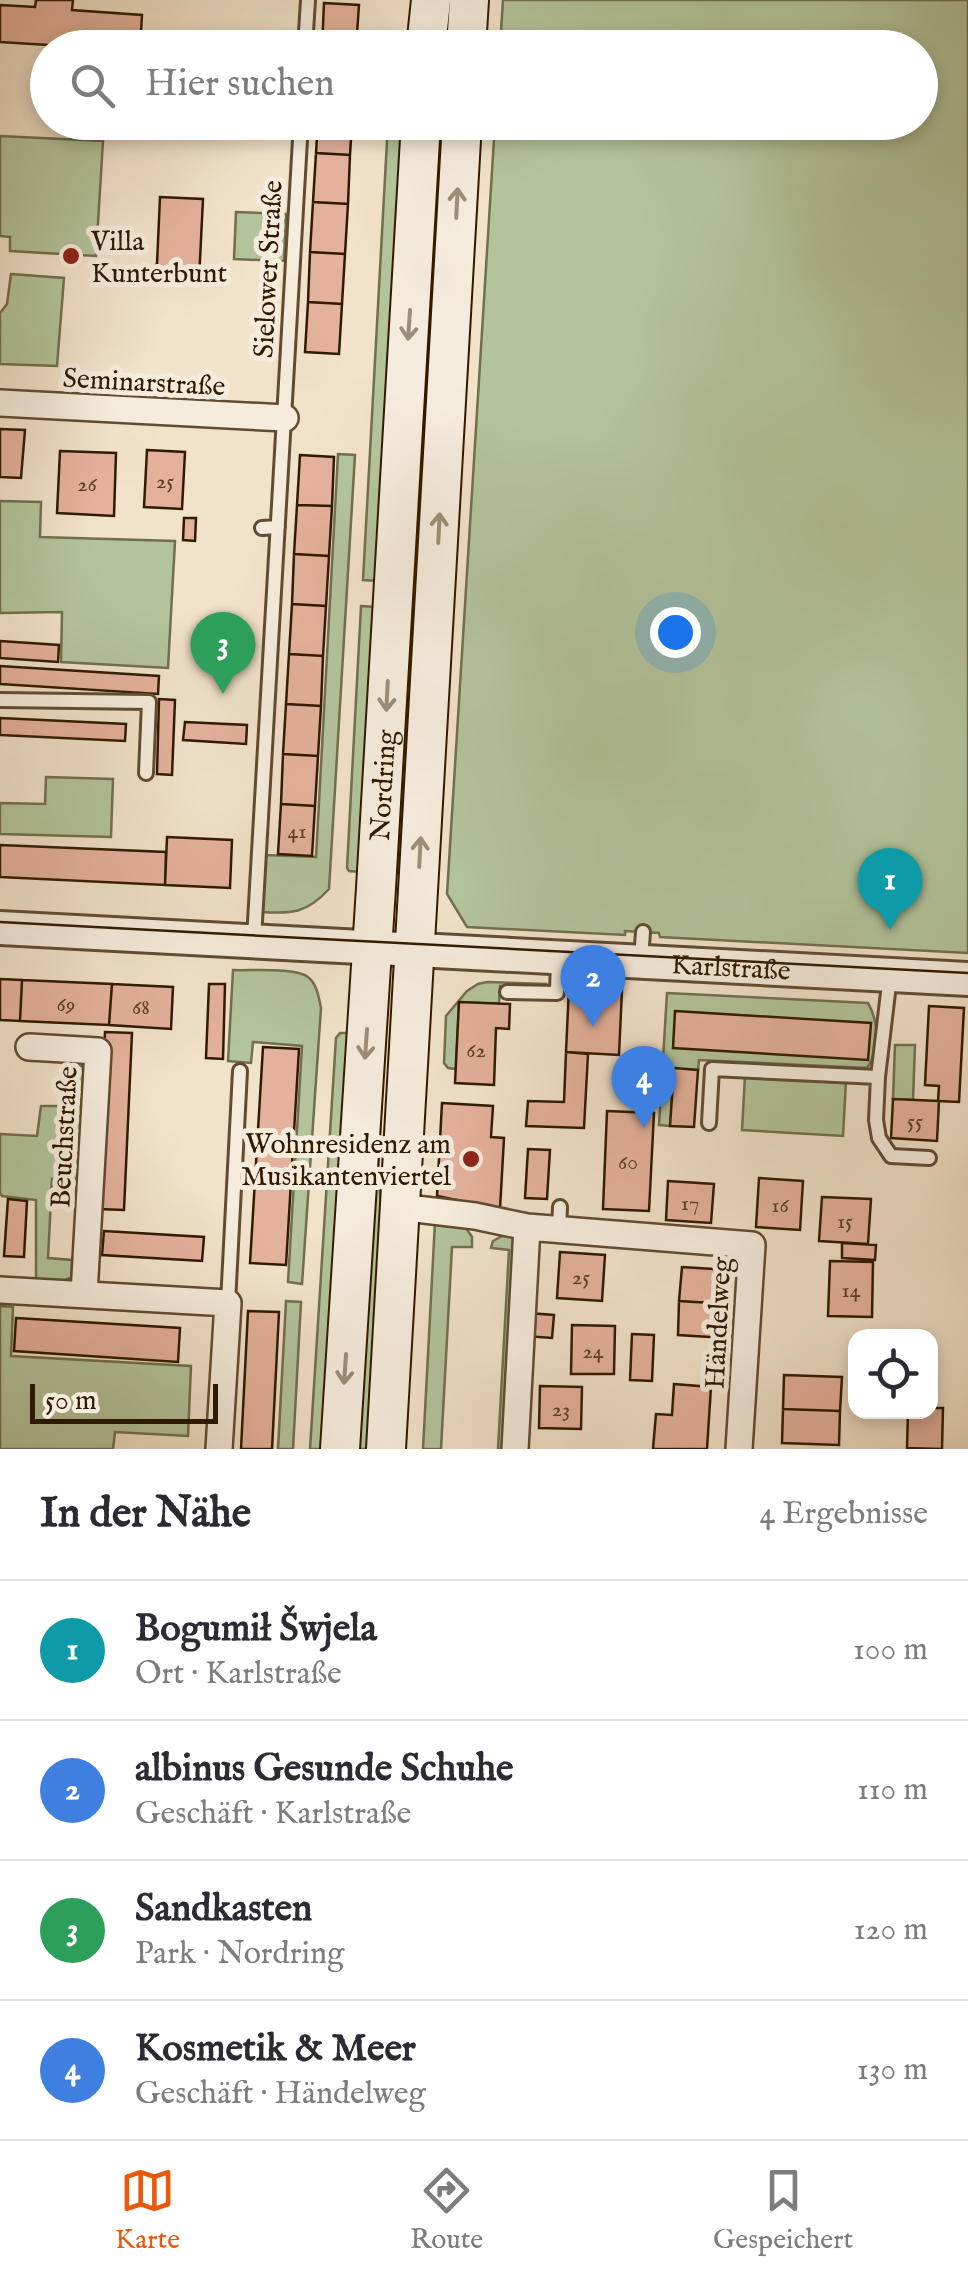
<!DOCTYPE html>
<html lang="de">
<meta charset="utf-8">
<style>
body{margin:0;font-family:"IM FELL English",serif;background:#f2f2f3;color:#2b2b33}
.controls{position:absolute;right:30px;bottom:30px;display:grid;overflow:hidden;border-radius:20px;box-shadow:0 5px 15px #0003}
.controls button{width:90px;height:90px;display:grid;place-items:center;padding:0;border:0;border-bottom:2px solid #e1e1e2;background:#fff;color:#2b2b33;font:50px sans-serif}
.scale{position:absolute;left:30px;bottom:25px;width:188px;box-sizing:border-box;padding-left:10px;border:5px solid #301a00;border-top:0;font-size:28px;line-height:35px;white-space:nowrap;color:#301a00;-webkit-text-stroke:8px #f6ecdd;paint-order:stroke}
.you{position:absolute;left:675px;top:632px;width:35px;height:35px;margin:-25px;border:8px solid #fff;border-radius:50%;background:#1a73e8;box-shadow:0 0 0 15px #1a73e833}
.badge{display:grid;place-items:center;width:65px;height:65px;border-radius:50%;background:#ea580c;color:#fff;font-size:32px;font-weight:700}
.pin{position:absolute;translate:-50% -82px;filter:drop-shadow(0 2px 5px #0008)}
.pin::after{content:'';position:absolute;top:52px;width:35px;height:30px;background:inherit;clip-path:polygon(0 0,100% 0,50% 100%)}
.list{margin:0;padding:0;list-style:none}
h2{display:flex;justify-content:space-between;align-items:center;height:130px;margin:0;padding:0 40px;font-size:42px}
h2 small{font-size:32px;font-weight:400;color:#7c7c81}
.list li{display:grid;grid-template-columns:65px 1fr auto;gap:30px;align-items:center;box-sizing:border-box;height:140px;padding:0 40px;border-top:2px solid #e1e1e2}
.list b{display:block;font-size:38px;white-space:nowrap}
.list p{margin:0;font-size:32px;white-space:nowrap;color:#7c7c81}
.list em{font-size:32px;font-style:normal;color:#7c7c81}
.icon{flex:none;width:55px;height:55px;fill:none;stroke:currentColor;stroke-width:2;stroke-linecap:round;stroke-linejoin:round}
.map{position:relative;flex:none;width:968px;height:1449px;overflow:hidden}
.search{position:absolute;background:#fff;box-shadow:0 5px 15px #0003;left:30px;right:30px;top:30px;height:110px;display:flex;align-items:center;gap:25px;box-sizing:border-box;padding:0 35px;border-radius:55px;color:#7c7c81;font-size:38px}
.sheet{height:690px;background:#fff}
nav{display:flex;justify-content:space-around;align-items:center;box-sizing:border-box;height:140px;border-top:2px solid #e1e1e2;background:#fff;font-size:28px;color:#7c7c81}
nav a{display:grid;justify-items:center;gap:5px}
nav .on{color:#ea580c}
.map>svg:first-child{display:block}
</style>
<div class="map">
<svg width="968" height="1449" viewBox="0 0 968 1449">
<rect width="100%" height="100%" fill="#f1e2ca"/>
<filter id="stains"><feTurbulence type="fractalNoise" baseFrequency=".002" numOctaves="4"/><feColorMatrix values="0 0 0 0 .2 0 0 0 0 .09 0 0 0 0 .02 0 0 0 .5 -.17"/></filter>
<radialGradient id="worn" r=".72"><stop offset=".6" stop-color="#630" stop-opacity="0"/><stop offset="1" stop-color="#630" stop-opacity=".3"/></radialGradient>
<!-- green -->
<path fill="#b3c49c" stroke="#726f4e" stroke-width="2.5" d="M503,0H968V953L660,937L659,933L625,931V935L467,927L447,894L495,123L920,122V48L500,47Z
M388,123H405L378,581L363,580Z
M431,123H451L408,873H398L409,688Z
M0,136L103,141L96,256L10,251V237L0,236Z
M236,212L286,214L284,261L234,259Z
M11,274L64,278L57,366L0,364V313L7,304Z
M338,454L355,455L329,889C307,913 292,914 262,912L264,855L316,857Z
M0,501L41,502L40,537L175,541L168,668L61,662L62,612L0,613Z
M361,606L376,607L360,872L349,871L347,868Z
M46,777L113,779L111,837L0,834V803L45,804Z
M233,970C249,971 297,967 308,977C317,984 319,998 321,1008L302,1284L288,1282L302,1046L253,1042L251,1063L228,1061Z
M487,982L546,984V987L500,986L499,1004L459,1002L456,1069L448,1068L444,1063L446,1016L467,991L478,984Z
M667,993L868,1003C879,1022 880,1050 867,1068L699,1060L698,1070L674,1069L670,1126L659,1125Z
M340,1033H347L351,1039L326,1449H310L336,1038Z
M385,1034L378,1174L384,1232L374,1449H354Z
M895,1045H915L913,1100L893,1099Z
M81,1065L90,1073L84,1179H52L48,1258L72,1260V1277L61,1282L36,1280V1200L2,1196L0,1193V1134L37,1136L41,1106H70L71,1072Z
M745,1076L846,1081L843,1136L742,1130Z
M435,1222L451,1223L466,1228L472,1237V1247H452L441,1449H423Z
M502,1236H512L520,1242L508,1449H498L509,1250L491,1248L493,1241Z
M286,1301L301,1302L293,1449H278Z
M0,1306L13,1307L11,1356L191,1366L188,1436L115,1432L113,1449H0Z"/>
<!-- building -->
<path fill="#e4b19c" stroke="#301a00" stroke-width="2.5" d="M36,0H73L72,10L142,15L140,48H97L0,42V5L35,7Z
M324,3L359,5L356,48H322Z
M318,122H352L350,155L316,153Z
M316,153L350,155L348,204L313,202Z
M160,197L203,199L199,280L169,279L165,283L156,284L150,278V269L157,264Z
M313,202L348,204L345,254L310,252Z
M310,252L345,254L342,304L308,302Z
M308,302L342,304L339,354L305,352Z
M0,429L25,430L21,478L0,477Z
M147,450L185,452L182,509L144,507Z
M60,451L116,453L114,516L57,513Z
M300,455L334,457L332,506L297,505Z
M297,505L332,506L329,556L294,554Z
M184,518H196L195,541L183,540Z
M294,554L329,556L326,606L292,604Z
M292,604L326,606L323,656L289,654Z
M0,641L59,645L58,662L0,658Z
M289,654L323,656L321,706L286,704Z
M0,666L159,676L158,694L0,684Z
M159,699L175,700L172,775L157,774Z
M286,704L321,706L318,756L283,754Z
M0,718L126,724L125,741L0,735Z
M185,722L247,725L246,744L183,740Z
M283,754L318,756L315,806L281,804Z
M281,804L315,806L312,856L278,854Z
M167,837L232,840L230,888L165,885Z
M0,845L166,852L165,885L0,877Z
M0,979L22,980L20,1021L0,1020Z
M22,980L112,984L109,1025L20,1021Z
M112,984L173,987L171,1029L109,1025Z
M209,984H225L223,1059L206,1058Z
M569,987L622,990L619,1055L566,1052Z
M459,1002L510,1004L509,1029L496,1028L494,1085L455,1083Z
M929,1006L964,1008L959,1102L938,1101L939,1086L925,1085Z
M675,1011L871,1023L868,1060L673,1048Z
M105,1032L132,1033L124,1210L97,1209Z
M263,1047L299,1049L286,1265L250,1263Z
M566,1052L588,1054L584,1128L526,1126L528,1101L564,1102Z
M674,1068L698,1070L694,1127L670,1126Z
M893,1099L939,1101L937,1141L891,1138Z
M442,1103L493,1106L491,1137L504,1138L500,1209L437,1196Z
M607,1111L654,1113L649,1211L603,1209Z
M528,1149L550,1150L547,1199L525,1198Z
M759,1178L803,1181L800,1230L756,1227Z
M668,1181L714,1184L711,1223L666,1220Z
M822,1197L871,1199L868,1244L819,1241Z
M8,1199L27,1201L24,1257L4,1256Z
M104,1231L204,1237L202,1261L102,1255Z
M842,1243L876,1245L875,1260L842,1258Z
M560,1252L605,1255L602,1301L557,1298Z
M830,1261L873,1262L872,1317L828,1316Z
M682,1267L729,1270L728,1304L679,1301Z
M679,1301L728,1304L725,1338L678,1335Z
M248,1311L279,1312L272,1449H241Z
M528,1313L554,1315L552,1338L526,1336Z
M16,1318L180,1328L178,1362L14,1351Z
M572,1325L615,1326L614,1374H571Z
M632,1334L654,1335L652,1381L630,1380Z
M784,1375L842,1377L840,1411L783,1409Z
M674,1384L711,1387L707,1449H653L656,1414L672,1415Z
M540,1386L582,1387L581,1429L539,1428Z
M930,1408H943L942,1449L907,1448L908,1412H930Z
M783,1409L840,1411L839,1445L782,1443Z"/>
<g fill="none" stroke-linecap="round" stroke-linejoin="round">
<defs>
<path id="service" d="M305,48L308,0
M262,528L278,527
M0,700L149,702L146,773
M254,939L301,122
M641,959L643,932
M890,976L878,1077L876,1120L879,1138L891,1156L929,1158
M507,992L557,993L558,959
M709,1123L712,1069L878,1077
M559,1230L560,1207
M228,1303L240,1071"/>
<path id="minor" d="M0,403L285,418
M29,1047L98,1051L84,1294
M399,1207L475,1216L527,1227L752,1245L739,1449
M0,1290L228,1303L219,1449
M515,1449L527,1227"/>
<g id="tertiary">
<path id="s1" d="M0,928L968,979"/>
</g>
<g id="secondary">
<path d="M426,48L431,0"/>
<path d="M466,48L469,0"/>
<path id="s2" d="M340,1449L376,888L421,122"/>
<path d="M386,1449L462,122"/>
</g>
</defs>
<!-- service casing -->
<use href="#service" stroke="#604c32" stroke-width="18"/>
<!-- minor casing -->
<use href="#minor" stroke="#604c32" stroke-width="30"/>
<!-- tertiary casing -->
<use href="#tertiary" stroke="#604c32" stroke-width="38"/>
<!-- secondary casing -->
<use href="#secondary" stroke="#301a00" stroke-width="42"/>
<!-- service -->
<use href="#service" stroke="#f6ecdd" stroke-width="12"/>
<!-- minor -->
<use href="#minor" stroke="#f6ecdd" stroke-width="25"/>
<!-- tertiary -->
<use href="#tertiary" stroke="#f6ecdd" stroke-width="32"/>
<!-- secondary -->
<use href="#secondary" stroke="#f6ecdd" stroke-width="38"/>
<!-- tram -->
<path stroke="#301a00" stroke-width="2.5" d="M0,922L968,973"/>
</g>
<!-- one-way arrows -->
<defs><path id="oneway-shaft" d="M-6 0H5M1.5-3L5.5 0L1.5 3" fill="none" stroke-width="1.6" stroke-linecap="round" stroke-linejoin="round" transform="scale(2.5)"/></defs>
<g stroke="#9d8e7a">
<use href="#oneway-shaft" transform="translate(457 203) rotate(-87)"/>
<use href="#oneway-shaft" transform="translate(409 325) rotate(94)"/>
<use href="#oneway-shaft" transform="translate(439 528) rotate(-87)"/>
<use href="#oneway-shaft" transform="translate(387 696) rotate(93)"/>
<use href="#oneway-shaft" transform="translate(420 852) rotate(-87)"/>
<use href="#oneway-shaft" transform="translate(366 1044) rotate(94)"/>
<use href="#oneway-shaft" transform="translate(345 1369) rotate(94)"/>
</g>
<!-- markers -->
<g fill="#8f2418" stroke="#f6ecdd" stroke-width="4">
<circle cx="71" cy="256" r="10"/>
<circle cx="471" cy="1159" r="10"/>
</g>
<g text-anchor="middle" stroke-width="10" stroke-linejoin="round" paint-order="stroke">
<!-- number labels -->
<g font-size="22" fill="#5d4027">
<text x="165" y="488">25</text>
<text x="87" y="491">26</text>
<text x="297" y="838">41</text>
<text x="66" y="1011">69</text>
<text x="141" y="1014">68</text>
<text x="476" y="1057">62</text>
<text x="915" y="1128">55</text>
<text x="628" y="1169">60</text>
<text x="690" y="1210">17</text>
<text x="780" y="1212">16</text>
<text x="845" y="1228">15</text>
<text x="581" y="1284">25</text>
<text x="851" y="1297">14</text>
<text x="593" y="1358">24</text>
<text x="561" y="1416">23</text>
</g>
<!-- poi labels -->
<g font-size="28" fill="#301a00" stroke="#f6ecdd" text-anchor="start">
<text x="91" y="250">Villa<tspan x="91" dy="32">Kunterbunt</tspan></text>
<text x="451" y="1153" text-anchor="end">Wohnresidenz am<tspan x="451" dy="32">Musikantenviertel</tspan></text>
</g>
<!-- street labels -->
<g font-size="28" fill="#301a00" stroke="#f6ecdd">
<text transform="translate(267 269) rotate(-87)" y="10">Sielower Straße</text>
<text transform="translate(144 381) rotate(3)" y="10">Seminarstraße</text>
<text dy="10" stroke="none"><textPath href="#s2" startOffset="665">Nordring</textPath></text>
<text dy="10" stroke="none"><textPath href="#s1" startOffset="732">Karlstraße</textPath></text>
<text transform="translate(63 1137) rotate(-87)" y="10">Beuchstraße</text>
<text transform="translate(717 1323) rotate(-87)" y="10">Händelweg</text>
</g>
</g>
<rect width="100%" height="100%" filter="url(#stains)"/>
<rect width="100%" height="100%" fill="url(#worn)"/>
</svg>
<div class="controls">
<button><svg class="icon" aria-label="locate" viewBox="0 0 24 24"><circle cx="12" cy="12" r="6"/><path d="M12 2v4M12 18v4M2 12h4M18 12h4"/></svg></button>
</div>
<div class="scale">50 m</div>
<div class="you"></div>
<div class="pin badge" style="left:890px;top:930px;background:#0f9aa8">1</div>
<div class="pin badge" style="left:593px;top:1027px;background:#3f7fe0">2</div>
<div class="pin badge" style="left:223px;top:694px;background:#2e9e5b">3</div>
<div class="pin badge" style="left:644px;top:1128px;background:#3f7fe0">4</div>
<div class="search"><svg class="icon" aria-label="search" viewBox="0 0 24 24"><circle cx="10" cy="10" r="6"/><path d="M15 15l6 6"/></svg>Hier suchen</div>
</div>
<section class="sheet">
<h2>In der Nähe<small>4 Ergebnisse</small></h2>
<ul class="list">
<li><span class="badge" style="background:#0f9aa8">1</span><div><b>Bogumił Šwjela</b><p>Ort · Karlstraße</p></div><em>100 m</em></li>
<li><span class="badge" style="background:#3f7fe0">2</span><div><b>albinus Gesunde Schuhe</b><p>Geschäft · Karlstraße</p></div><em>110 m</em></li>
<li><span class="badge" style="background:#2e9e5b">3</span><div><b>Sandkasten</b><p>Park · Nordring</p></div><em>120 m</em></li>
<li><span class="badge" style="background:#3f7fe0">4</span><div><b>Kosmetik &amp; Meer</b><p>Geschäft · Händelweg</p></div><em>130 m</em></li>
</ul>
</section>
<nav>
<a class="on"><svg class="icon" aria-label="map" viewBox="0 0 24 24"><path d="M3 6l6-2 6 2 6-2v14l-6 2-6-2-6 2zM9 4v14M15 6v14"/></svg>Karte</a>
<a><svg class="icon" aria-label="directions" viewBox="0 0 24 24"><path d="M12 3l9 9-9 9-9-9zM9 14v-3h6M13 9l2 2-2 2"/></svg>Route</a>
<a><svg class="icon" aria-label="saved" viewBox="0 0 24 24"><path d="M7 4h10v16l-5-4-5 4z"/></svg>Gespeichert</a>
</nav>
